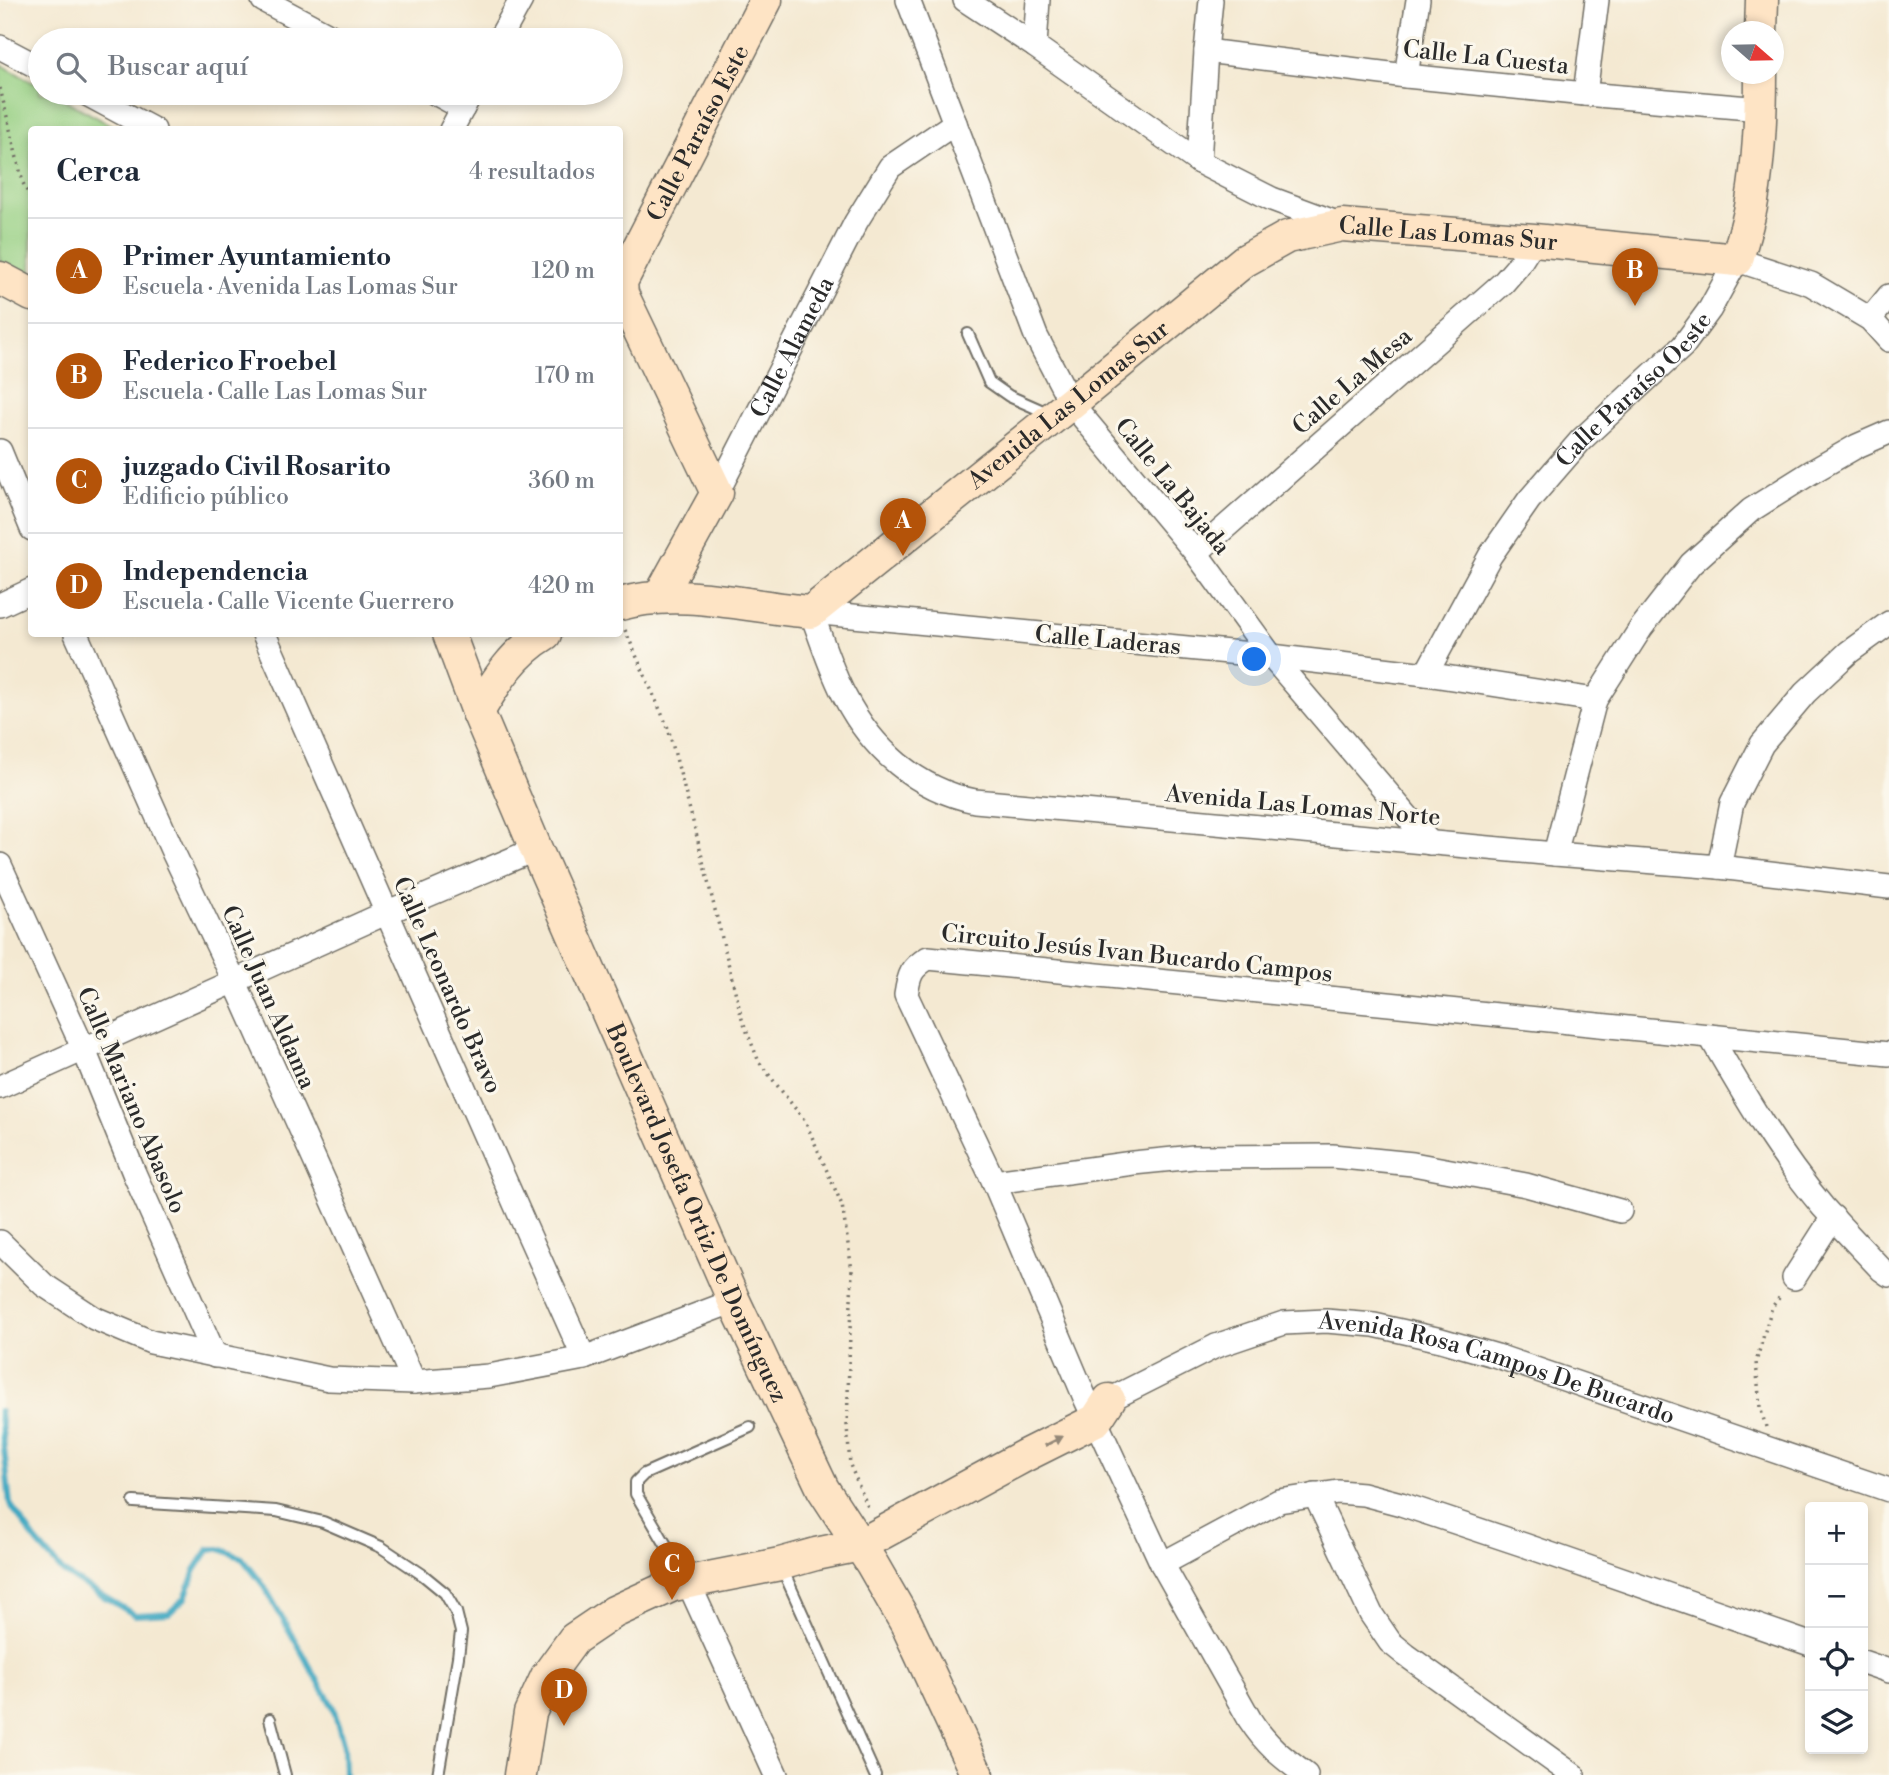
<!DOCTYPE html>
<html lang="es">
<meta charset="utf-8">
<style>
body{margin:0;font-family:"Libre Bodoni",serif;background:#f2f2f3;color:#1f2937}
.controls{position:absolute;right:21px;bottom:21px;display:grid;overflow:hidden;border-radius:7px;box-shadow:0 4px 10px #0003}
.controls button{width:63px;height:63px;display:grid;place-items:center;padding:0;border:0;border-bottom:2px solid #e0e1e3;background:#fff;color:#1f2937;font:35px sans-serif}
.compass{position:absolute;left:1721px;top:21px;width:63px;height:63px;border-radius:50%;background:#fff;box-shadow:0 4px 10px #0003;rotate:110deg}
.you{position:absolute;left:1255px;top:660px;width:24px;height:24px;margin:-18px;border:5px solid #fff;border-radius:50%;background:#1a73e8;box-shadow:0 0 0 10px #1a73e833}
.badge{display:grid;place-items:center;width:46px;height:46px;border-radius:50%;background:#b45309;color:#fff;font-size:23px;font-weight:700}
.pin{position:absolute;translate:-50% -58px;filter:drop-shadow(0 2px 4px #0008)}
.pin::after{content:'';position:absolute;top:37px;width:24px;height:21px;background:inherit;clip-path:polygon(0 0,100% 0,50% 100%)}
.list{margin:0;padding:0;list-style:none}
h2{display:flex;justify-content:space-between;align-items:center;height:91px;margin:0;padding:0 28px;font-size:30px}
h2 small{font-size:23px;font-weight:400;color:#747a83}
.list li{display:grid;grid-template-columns:46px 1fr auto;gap:21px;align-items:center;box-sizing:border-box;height:105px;padding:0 28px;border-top:2px solid #e0e1e3}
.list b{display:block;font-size:26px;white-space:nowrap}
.list p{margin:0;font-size:23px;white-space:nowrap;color:#747a83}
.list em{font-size:23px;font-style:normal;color:#747a83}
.icon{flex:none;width:38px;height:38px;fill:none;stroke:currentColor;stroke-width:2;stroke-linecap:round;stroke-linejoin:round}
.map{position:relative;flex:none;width:1889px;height:1775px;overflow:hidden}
.search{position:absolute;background:#fff;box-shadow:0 4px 10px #0003;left:28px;top:28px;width:595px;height:77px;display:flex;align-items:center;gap:18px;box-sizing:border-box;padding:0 24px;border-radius:38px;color:#747a83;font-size:26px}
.panel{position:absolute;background:#fff;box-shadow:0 4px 10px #0003;left:28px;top:126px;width:595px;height:511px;border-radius:7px}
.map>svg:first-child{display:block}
</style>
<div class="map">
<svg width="1889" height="1775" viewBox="0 0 1889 1775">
<rect width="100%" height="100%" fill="#fbf7ec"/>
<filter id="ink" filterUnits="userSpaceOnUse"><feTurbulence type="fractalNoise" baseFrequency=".0143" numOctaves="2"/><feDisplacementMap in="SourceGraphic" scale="14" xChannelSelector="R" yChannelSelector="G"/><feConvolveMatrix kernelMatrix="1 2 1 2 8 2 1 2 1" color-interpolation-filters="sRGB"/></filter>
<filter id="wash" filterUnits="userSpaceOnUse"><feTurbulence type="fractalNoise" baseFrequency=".00686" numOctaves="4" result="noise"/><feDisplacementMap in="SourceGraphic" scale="28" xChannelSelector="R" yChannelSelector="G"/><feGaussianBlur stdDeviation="1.57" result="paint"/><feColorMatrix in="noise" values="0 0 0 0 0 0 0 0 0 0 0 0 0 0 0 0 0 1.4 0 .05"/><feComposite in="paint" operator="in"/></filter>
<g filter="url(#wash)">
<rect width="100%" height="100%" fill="#f4e9d2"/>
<!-- green -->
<path fill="#95cf82" stroke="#607d56" stroke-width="2" d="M0,64L40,86V93H52L118,129L32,130L31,282L0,265Z"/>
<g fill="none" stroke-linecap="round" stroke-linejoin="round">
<!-- stream -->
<path stroke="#41a8c1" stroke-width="6" d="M0,1411L10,1504L35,1540L64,1573L135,1615L169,1613L185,1598L195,1570L209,1549H220L242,1558L264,1586L333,1707L344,1746L345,1775"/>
</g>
</g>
<g filter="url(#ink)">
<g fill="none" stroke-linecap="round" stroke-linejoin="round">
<defs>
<path id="lane" d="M968,334L989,382L1009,396L1052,415
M134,1502L276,1511L323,1522L381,1547L423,1575L445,1593L456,1612L461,1632L458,1657L438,1775
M781,1566L875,1775
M686,1579L636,1494V1482L644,1474L750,1427
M270,1719L285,1775"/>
<g id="street">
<path d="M263,0L338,40"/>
<path d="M908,0L1036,336L1071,403L1196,553L1271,656L1430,843"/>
<path d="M965,0L1035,46L1199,162L1272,199L1342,225"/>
<path d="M499,40L521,0"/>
<path d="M1035,46L1038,0"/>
<path d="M0,47L40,68"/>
<path d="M1206,51L1406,76L1585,94L1761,109"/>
<path d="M1406,76L1418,0"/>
<path d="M85,93L154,130"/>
<path d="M435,93L463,108"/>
<path d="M1585,94L1597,0"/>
<path d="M451,130L471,93"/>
<path d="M1199,162L1206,51L1211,0"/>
<path d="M1870,319L1889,296"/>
<path d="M0,451L32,529"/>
<path id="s1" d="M717,493L856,222L890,167L955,123"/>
<path d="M1196,553L1504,282L1517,267L1534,240"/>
<path d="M0,605L32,590"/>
<path d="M76,634L174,854L234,980L414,1382"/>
<path d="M264,634L528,1233L584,1358"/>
<path id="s2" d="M1426,674L1490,556L1529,500L1581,440L1683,346L1710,309L1737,260L1811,284L1870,319L1889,340"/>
<path d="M1595,700L1426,674L1271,656L811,612C822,640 831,671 845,697C872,749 916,789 975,801L1555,854L1719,867L1889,887"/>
<path d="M1555,854L1595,700L1641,628L1691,564L1751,510L1810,473L1857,446L1889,432"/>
<path d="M0,865L84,1050L134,1173L215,1356"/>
<path d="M1719,867L1732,803L1762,744L1805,693L1849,652L1889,623"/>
<path d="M1710,1036C1744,1095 1779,1155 1823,1207C1842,1228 1862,1249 1882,1270L1889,1275"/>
<path d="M0,1087L388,912L536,849"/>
<path d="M994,1182L1133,1163L1194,1157L1332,1156L1413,1164L1526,1185L1620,1211"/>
<path d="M0,1242L44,1285L94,1318L151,1342L329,1379L414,1382L489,1376L584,1358L734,1301"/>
<path d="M1794,1278L1833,1217"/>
<path id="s3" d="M1109,1400L1216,1346L1284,1323L1326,1321L1374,1325L1441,1340L1497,1356L1889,1490"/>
<path d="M1315,1495L1371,1614L1390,1642L1406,1655L1573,1775"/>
<path d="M1162,1564L1279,1501L1338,1492L1363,1494L1401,1504L1524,1545L1810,1644"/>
<path d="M688,1582L776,1775"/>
<path d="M1863,1662L1889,1671"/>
<path d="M1306,1775C1282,1757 1267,1746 1250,1720L1162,1564L1086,1400L994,1182L906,995C909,975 911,968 928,958L1889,1054"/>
</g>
<g id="secondary">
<path d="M1761,32L1762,0"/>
<path d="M0,278L32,295"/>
<path id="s4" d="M660,596L717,493L622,294L621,282L766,0"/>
<path id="s5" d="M620,604C681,587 748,607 811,612L1071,403L1244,261L1287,237L1342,225L1534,240L1737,260C1742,240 1749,221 1752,201C1759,159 1761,116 1761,74"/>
<path id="s6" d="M449,634L478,712L536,849L734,1301L823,1489L872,1564L906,1623L977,1775"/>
<path d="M478,712C496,681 513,653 545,634"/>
<path d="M520,1775L530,1713L547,1676L574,1639L614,1612L673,1585L780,1564L816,1554L860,1545L1024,1456L1096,1420L1109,1400"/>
</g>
</defs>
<!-- lane casing -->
<use href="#lane" stroke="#716e65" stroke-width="14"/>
<!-- street casing -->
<use href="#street" stroke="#716e65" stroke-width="26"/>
<!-- secondary casing -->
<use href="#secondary" stroke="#716e65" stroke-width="35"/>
<!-- path -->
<path stroke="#716e65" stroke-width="3.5" stroke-dasharray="2 5" stroke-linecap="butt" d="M0,88L23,183L32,201
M625,630L668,728L696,833L742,1019L759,1062L805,1121L842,1205L852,1270L847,1426L850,1465L868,1507
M1766,1427L1760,1407L1756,1362L1772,1307L1782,1294"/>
<!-- lane -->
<use href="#lane" stroke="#fff" stroke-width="10"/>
<!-- street -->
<use href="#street" stroke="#fff" stroke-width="23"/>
<!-- secondary -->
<use href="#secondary" stroke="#fee4c5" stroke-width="32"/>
</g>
<!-- one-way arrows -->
<defs><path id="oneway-solid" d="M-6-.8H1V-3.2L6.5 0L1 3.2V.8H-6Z" transform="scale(1.75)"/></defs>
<use fill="#948878" href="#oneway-solid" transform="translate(1054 1441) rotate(-27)"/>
</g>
<g text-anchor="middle" stroke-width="6" stroke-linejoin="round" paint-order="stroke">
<!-- street labels -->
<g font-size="24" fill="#2b2b2b" stroke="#fbf7ec">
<text transform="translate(1486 57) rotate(6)" y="8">Calle La Cuesta</text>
<text dy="8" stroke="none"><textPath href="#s4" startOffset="518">Calle Paraíso Este</textPath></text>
<text dy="8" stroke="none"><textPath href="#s5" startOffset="962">Calle Las Lomas Sur</textPath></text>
<text dy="8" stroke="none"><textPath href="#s1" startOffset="164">Calle Alameda</textPath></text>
<text transform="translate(1352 381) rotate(-41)" y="8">Calle La Mesa</text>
<text dy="8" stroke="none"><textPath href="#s2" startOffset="355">Calle Paraíso Oeste</textPath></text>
<text dy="8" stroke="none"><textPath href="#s5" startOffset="523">Avenida Las Lomas Sur</textPath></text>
<text transform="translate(1173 486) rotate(51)" y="8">Calle La Bajada</text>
<text transform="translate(1108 640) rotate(5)" y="8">Calle Laderas</text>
<text transform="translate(1303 805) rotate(5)" y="8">Avenida Las Lomas Norte</text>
<text transform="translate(1137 953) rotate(6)" y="8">Circuito Jesús Ivan Bucardo Campos</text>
<text transform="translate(448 985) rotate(66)" y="8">Calle Leonardo Bravo</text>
<text transform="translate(269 997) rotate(66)" y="8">Calle Juan Aldama</text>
<text transform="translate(132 1100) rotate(67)" y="8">Calle Mariano Abasolo</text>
<text dy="8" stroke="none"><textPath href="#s6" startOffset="630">Boulevard Josefa Ortiz De Domínguez</textPath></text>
<text dy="8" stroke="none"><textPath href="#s3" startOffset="411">Avenida Rosa Campos De Bucardo</textPath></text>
</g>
</g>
</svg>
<div class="controls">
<button>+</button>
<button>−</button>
<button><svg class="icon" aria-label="locate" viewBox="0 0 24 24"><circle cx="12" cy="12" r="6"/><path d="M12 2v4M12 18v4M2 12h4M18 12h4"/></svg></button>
<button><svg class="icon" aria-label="layers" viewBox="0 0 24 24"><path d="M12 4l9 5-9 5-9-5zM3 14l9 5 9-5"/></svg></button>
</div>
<svg class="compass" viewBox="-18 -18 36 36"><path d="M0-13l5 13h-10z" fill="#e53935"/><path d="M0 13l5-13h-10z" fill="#747a83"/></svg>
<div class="you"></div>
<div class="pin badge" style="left:903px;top:556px">A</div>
<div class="pin badge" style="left:1635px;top:306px">B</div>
<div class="pin badge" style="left:672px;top:1600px">C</div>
<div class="pin badge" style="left:564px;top:1726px">D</div>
<div class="search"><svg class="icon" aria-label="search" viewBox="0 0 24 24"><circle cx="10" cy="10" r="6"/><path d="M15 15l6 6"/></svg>Buscar aquí</div>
<section class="panel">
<h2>Cerca<small>4 resultados</small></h2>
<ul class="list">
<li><span class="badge">A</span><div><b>Primer Ayuntamiento</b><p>Escuela · Avenida Las Lomas Sur</p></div><em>120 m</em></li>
<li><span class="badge">B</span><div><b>Federico Froebel</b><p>Escuela · Calle Las Lomas Sur</p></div><em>170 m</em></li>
<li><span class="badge">C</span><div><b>juzgado Civil Rosarito</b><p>Edificio público</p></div><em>360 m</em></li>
<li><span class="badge">D</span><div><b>Independencia</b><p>Escuela · Calle Vicente Guerrero</p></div><em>420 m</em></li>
</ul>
</section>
</div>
